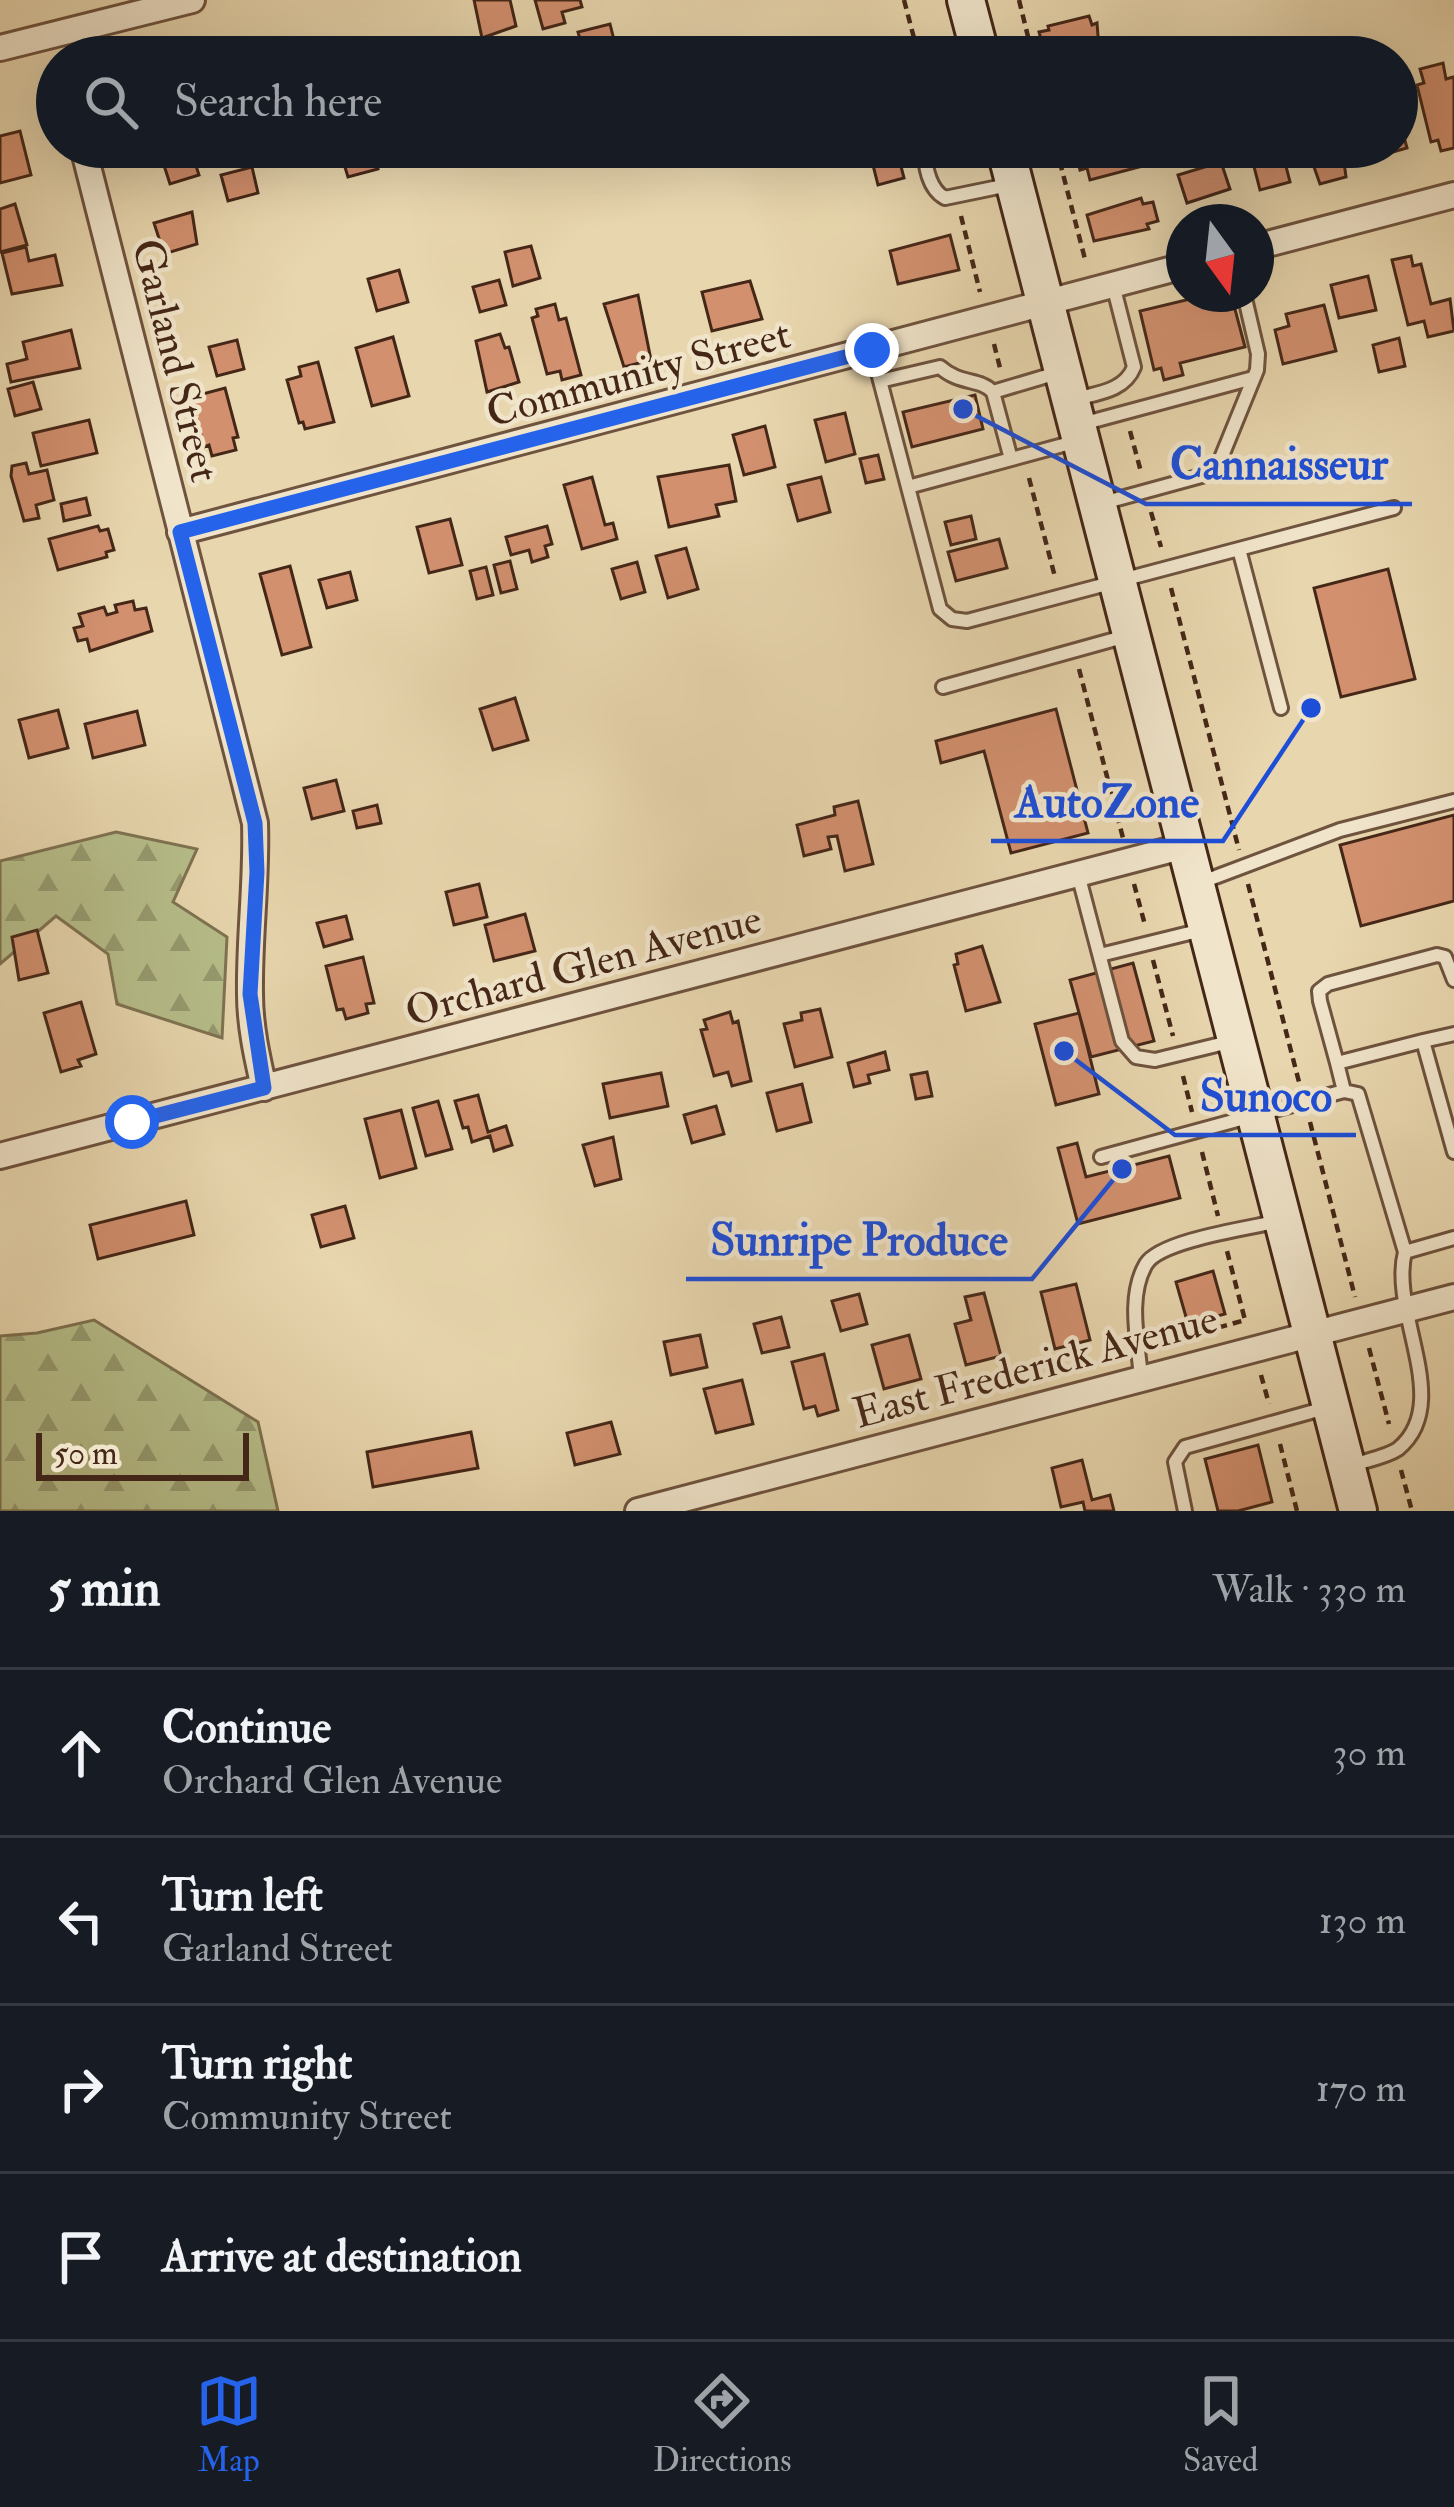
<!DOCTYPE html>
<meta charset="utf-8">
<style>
body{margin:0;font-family:"IM FELL Double Pica",serif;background:#20242c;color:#f1f3f6}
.compass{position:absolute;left:1166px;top:204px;width:108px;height:108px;border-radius:50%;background:#171b24;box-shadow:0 12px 48px #0002;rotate:165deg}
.scale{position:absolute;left:36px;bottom:30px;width:213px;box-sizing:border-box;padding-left:12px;border:6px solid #452718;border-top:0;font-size:33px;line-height:42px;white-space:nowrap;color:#452718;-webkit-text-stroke:9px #f0e4ca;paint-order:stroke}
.stop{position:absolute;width:36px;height:36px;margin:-27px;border:9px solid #2563eb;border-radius:50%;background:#fff}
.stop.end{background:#2563eb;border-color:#fff;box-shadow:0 3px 12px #0008}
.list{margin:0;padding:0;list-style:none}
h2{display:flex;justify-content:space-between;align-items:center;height:156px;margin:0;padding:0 48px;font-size:51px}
h2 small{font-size:39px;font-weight:400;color:#9ea1a6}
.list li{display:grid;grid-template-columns:78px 1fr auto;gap:36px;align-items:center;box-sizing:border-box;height:168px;padding:0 48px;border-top:3px solid #363941}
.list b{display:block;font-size:45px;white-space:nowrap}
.list p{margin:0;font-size:39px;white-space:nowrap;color:#9ea1a6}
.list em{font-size:39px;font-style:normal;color:#9ea1a6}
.icon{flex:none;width:66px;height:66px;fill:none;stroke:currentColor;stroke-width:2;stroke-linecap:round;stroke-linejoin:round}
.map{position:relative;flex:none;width:1454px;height:1511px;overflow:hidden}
.search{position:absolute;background:#171b24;box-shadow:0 12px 48px #0002;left:36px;right:36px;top:36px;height:132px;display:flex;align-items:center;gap:30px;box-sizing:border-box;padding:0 42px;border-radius:66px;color:#9ea1a6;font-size:45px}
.sheet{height:828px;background:#171b24}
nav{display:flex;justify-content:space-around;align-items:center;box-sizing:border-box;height:168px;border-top:3px solid #363941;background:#171b24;font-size:33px;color:#9ea1a6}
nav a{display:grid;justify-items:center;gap:6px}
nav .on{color:#2563eb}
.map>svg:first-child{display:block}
</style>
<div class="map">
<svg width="1454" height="1511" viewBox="0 0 1454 1511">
<defs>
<pattern id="forest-firs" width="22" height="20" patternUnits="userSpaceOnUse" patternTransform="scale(3)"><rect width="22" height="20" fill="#b6be8a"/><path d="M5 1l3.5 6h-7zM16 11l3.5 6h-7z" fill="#969a70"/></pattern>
</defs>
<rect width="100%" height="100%" fill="#e8d6ae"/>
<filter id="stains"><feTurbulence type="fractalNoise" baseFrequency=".00167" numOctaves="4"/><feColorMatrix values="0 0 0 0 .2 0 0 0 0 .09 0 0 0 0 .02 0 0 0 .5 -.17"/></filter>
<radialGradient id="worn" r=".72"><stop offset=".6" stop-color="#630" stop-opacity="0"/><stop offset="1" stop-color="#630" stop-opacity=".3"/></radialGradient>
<!-- forest -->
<path fill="url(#forest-firs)" stroke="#7e7251" stroke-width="3" d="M116,832L197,849L173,902L227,937L222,1038L117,1004L108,954L56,916L0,964V861Z
M94,1320L258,1422L278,1511H0V1336L37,1333Z"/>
<!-- building -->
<path fill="#d2906f" stroke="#452718" stroke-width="3" d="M474,0H510L516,26L482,38Z
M535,0H580L582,7L562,12L565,23L543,29Z
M1089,16L1092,25L1097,23L1099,49L1067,57H1046L1039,32L1049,30L1048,26Z
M610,24L617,52L585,57L578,32Z
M1443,63L1446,79L1453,77L1454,80V148L1441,151L1438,140L1431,142L1417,85L1424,83L1420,69Z
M1398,115L1407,148L1376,157L1373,147H1397Z
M20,131L31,175L0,183V136Z
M190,147L199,175L170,184L161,156Z
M348,147H372L378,169L348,177L341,154L350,152Z
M1125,147H1138L1143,166L1090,180L1087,168L1080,170L1077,157L1083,155L1081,148Z
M1249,147H1281L1290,182L1260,190Z
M1307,147H1342L1346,177L1320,184Z
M897,151L904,178L878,185L871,157Z
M1221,162L1230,189L1187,203L1178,175Z
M252,167L258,193L228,201L221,175Z
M1141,198L1143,204L1153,202L1158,221L1147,224L1149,229L1094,241L1087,215Z
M15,204L27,245L0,252V209Z
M192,212L197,244L164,254L154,223Z
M950,235L959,270L898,284L890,251Z
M531,246L540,278L513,286L505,252Z
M26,247L29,261L55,255L62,285L12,294L2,253Z
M1411,256L1413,266L1421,264L1431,304L1450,299L1454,331L1428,337L1424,321L1408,325L1392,260Z
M399,270L408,302L377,311L368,279Z
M1368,276L1376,310L1339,318L1331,285Z
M499,280L506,305L480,312L473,287Z
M750,281L762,319L712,331L702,292Z
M1211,294H1231L1245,347L1180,363L1183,375L1164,380L1161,368L1154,370L1140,311Z
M638,295L651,360L624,367L604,304Z
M555,304L559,320L566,318L581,375L562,380L560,371L547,374L532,318L538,316L536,309Z
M1324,305L1336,351L1283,364L1275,330L1289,326L1286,314Z
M71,330L80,368L11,382L7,364L27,359L23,342Z
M500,334L505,348L509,347L519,382L487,392L476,341Z
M393,337L409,396L372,406L356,348Z
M1399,338L1405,366L1379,372L1373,345Z
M237,340L244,369L217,376L209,347Z
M318,362L334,422L305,429L303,422L299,423L287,380L301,376L299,367Z
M33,382L41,409L15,416L8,389Z
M225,388L238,437L233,438L236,450L212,456L209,445L204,447L191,397Z
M975,395L983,429L912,447L903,412Z
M845,413L855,454L826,462L815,420Z
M89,420L97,453L41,466L33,433Z
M765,426L775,467L744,475L733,435Z
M878,455L884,479L866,483L860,459Z
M26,463L29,474L47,470L54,500L36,505L39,518L24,521L11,476L12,466Z
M729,465L736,501L716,505L719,516L669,527L658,477Z
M592,477L605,525L613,523L617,539L582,549L564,485Z
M821,477L830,512L798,521L788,485Z
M86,498L90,515L64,521L61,504Z
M971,516L976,539L951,545L945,522Z
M450,519L462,565L429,573L417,527Z
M98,526L100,531L108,529L114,550L106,552L107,557L58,570L49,539Z
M547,526L552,544L545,546L548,557L532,562L529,550L511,555L506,537Z
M999,539L1007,568L956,581L948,552Z
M686,548L698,589L668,598L656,556Z
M510,561L517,589L501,593L494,565Z
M637,562L645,592L621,599L612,569Z
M290,566L311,647L282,655L260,574Z
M486,567L493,595L477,599L470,571Z
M1388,569L1415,679L1341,697L1314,588Z
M350,572L357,600L327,608L319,580Z
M133,601L135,610L146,608L152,631L90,651L87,639L78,641L74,628L83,626L79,614L104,607L107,615L117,612L115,605Z
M515,698L528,740L493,750L480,709Z
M1056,709L1088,833L1011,853L984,751L941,763L936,741Z
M58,710L68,748L29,758L19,720Z
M137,711L145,745L93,758L85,724Z
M336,780L344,811L312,819L304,788Z
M858,801L873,864L845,871L837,836L828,837L831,849L804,856L797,825L835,815L834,807Z
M377,805L381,823L357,828L353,811Z
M1454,815V901L1361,926L1340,845Z
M479,884L487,917L454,925L446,892Z
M525,914L535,951L494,961L485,925Z
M346,916L352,939L324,947L317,923Z
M37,930L48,973L19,980L12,937Z
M982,946L1000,1002L966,1011L954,965L958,964L956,954Z
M363,957L374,1003L366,1004L368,1013L346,1019L343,1009L337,1010L326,966Z
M1133,963L1154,1041L1091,1057L1070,980Z
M81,1002L96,1054L78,1060L81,1066L61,1072L44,1013Z
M820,1009L832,1057L795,1067L784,1024L802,1020L801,1013Z
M730,1012L733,1023L738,1021L751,1081L732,1086L728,1072L714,1076L701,1030L707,1029L704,1020Z
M1079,1013L1099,1094L1056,1105L1035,1024Z
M885,1052L889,1070L868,1075L870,1083L854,1087L848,1063Z
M927,1072L932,1096L916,1099L911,1075Z
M661,1073L668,1106L610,1118L603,1084Z
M802,1084L811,1122L777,1131L767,1093Z
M478,1095L488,1132L506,1126L512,1145L494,1151L490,1136L472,1142L468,1127L463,1128L455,1101Z
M438,1101L452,1149L426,1156L413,1108Z
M716,1106L724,1134L692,1143L684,1115Z
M401,1110L416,1168L380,1178L365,1119Z
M613,1137L621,1179L595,1186L583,1145Z
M1077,1143L1086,1177L1169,1156L1180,1198L1078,1224L1058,1148Z
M186,1201L194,1235L98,1259L90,1225Z
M345,1206L354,1238L321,1247L312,1215Z
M1213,1271L1225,1314L1188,1324L1176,1282Z
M1076,1284L1090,1340L1055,1349L1041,1292Z
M984,1293L1001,1356L966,1365L955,1324L971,1320L965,1297Z
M859,1294L867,1324L841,1331L832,1301Z
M781,1317L789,1347L762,1353L754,1324Z
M700,1335L707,1367L671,1375L664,1342Z
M909,1335L921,1379L884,1389L872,1345Z
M824,1354L838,1410L818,1416L815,1406L804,1409L792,1362Z
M742,1380L753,1424L716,1433L704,1389Z
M611,1422L620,1454L575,1465L567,1433Z
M471,1432L478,1468L373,1487L367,1452Z
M1258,1445L1272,1502L1238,1511H1218L1205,1459Z
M1082,1460L1092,1500L1110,1495L1114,1511H1085L1083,1502L1061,1507L1052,1468Z"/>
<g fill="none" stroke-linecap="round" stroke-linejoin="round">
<defs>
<path id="lane" d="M924,147C925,165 928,189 945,198L1013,184
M872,350L940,609L952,619L967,621L1394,508
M880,381L940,367C960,385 980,378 993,392L1011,459
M993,392L1057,373
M1072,400C1096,393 1124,392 1134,367L1113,285
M1078,425L1253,378
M908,487L1074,442
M1099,504L1205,475L1217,468L1257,370L1258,354L1244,294
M1239,549L1281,708
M943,687L1130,635
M1078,874L1122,1041L1136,1057L1155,1060L1229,1042
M1202,882L1340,830L1454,801
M1100,955L1206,929
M1423,1041L1454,1034
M1337,1063L1320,1001L1319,991L1328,984L1437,955L1445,957L1454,980
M1344,1091L1337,1063L1423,1041L1454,1152
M1101,1157L1344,1091L1358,1094L1405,1252C1389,1313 1454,1403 1398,1449C1386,1457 1367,1460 1353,1465
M1405,1252L1454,1238
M1141,1377C1138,1342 1127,1296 1146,1264C1161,1240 1251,1228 1280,1221
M1185,1511L1175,1462L1185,1447L1329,1407"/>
<path id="street" d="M0,48L192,0
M83,147L255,823C257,880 249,937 250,994C250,1026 257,1057 264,1088
M1256,247L1454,195
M180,532L1184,266
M0,1156L1185,846
M638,1511L1454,1297"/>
<path id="secondary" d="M966,0L981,57
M1005,147L1358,1511"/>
</defs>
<!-- lane casing -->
<use href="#lane" stroke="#6e533e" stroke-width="18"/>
<!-- street casing -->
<use href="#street" stroke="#6e533e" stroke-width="30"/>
<!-- secondary casing -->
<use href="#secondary" stroke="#452718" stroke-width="42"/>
<!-- path -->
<path stroke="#452718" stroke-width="4.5" stroke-dasharray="9 6" stroke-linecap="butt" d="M904,0L919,57
M1019,0L1033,57
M1056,147L1086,263
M961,216L980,292
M994,344L1000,368
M1130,431L1141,472
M1029,478L1055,577
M1151,512L1161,547
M1171,588L1239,850
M1079,669L1123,838
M1134,884L1145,925
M1248,884L1299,1082
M1153,960L1173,1036
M1183,1076L1192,1112
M1310,1122L1355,1297
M1202,1152L1218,1216
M1175,1340L1245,1320L1227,1251
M1369,1348L1389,1424
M1261,1375L1269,1404
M1280,1444L1297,1511
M1401,1470L1412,1511"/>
<!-- lane -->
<use href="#lane" stroke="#f0e4ca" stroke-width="12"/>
<!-- street -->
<use href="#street" stroke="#f0e4ca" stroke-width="24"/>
<!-- secondary -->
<use href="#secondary" stroke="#f0e4ca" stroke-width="36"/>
</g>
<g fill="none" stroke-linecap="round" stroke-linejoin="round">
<!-- route -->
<path stroke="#2563eb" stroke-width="15" d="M132,1122L264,1088L250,994L257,872L255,823L180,532L872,350"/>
</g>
<g text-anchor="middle" stroke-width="9" stroke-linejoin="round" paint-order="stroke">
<!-- street labels -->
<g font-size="42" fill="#452718" stroke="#f0e4ca">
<text transform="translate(177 360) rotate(76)" y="15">Garland Street</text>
<text transform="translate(638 372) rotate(-15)" y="15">Community Street</text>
<text transform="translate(583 964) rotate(-15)" y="15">Orchard Glen Avenue</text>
<text transform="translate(1035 1365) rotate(-15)" y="15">East Frederick Avenue</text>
</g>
</g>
<!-- callouts -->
<path fill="none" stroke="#1d4ed8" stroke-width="4.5" d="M963 409L1146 504H1412M1311 708L1223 841H991M1064 1051L1175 1135H1356M1122 1169L1032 1279H686"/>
<g fill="#1d4ed8" stroke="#f0e4ca" stroke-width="4.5">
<circle cx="963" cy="409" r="12"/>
<circle cx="1311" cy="708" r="12"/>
<circle cx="1064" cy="1051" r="12"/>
<circle cx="1122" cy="1169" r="12"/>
</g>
<g font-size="45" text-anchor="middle" font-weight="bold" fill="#1d4ed8" stroke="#f0e4ca" stroke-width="9" stroke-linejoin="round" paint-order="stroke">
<text x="1279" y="479">Cannaisseur</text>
<text x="1107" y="817">AutoZone</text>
<text x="1266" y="1111">Sunoco</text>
<text x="859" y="1255">Sunripe Produce</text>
</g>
<rect width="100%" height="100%" filter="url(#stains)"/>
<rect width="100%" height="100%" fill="url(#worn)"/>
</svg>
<svg class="compass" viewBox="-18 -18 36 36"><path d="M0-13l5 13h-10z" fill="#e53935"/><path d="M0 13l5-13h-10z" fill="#9ea1a6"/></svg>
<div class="scale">50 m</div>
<div class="stop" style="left:132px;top:1122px"></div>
<div class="stop end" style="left:872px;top:350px"></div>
<div class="search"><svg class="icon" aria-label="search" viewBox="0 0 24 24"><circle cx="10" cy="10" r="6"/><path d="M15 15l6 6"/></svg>Search here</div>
</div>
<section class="sheet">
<h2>5 min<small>Walk · 330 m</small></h2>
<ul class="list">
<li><svg class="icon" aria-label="ahead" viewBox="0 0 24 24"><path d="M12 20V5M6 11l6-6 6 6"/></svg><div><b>Continue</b><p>Orchard Glen Avenue</p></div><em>30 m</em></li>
<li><svg class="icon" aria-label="left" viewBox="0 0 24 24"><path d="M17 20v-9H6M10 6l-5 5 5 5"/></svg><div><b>Turn left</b><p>Garland Street</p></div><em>130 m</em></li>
<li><svg class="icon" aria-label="right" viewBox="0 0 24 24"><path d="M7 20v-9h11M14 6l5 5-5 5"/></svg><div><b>Turn right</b><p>Community Street</p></div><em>170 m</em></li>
<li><svg class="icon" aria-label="arrive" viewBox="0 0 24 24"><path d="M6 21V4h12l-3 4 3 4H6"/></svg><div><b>Arrive at destination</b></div></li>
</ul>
</section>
<nav>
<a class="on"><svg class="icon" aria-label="map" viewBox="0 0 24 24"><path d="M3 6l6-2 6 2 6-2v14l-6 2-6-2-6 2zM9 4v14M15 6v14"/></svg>Map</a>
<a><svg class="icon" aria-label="directions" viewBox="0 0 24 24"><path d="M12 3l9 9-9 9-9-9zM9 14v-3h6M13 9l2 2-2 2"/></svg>Directions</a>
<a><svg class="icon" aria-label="saved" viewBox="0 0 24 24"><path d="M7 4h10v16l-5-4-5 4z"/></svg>Saved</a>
</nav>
